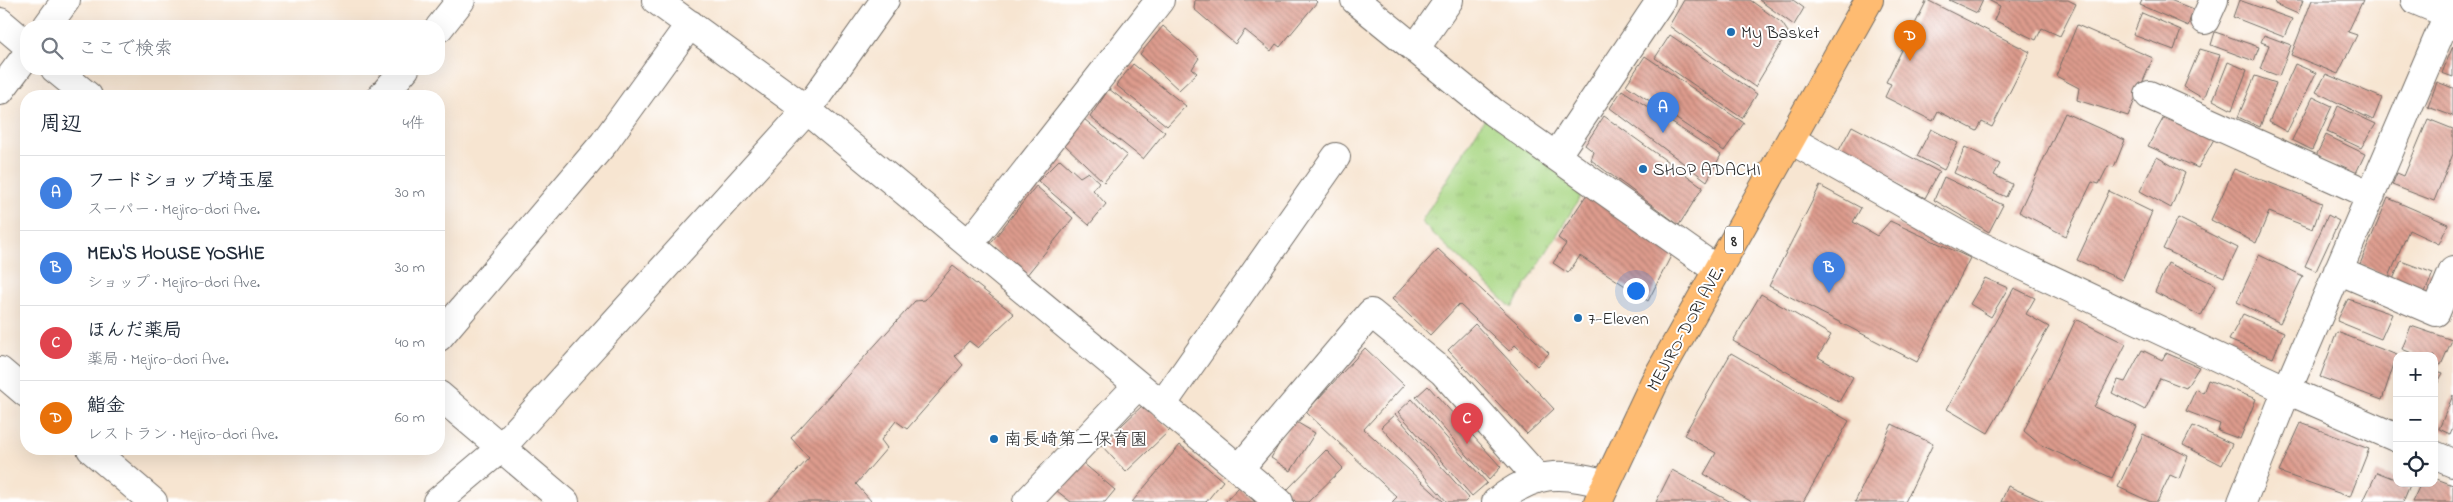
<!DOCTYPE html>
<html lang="ja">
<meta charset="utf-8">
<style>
body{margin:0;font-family:"Indie Flower","Klee One",sans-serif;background:#f6f6f7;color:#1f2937}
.controls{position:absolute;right:15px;bottom:15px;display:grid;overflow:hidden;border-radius:10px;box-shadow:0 5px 20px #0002}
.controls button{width:45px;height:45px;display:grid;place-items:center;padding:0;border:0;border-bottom:1px solid #e0e1e3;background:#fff;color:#1f2937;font:25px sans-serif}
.you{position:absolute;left:1635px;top:290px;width:18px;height:18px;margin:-12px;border:4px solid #fff;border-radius:50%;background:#1a73e8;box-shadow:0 0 0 8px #1a73e833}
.badge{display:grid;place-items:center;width:32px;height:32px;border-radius:50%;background:#1f6fb2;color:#fff;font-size:16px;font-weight:700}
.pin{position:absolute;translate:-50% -41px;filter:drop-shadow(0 1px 2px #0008)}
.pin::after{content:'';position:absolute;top:26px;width:18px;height:15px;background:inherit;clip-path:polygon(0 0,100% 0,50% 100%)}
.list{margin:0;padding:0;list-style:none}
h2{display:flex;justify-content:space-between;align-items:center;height:65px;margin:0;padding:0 20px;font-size:21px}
h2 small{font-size:16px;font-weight:400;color:#747a83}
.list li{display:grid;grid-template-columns:32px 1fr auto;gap:15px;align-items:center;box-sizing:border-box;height:75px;padding:0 20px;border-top:1px solid #e0e1e3}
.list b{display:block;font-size:19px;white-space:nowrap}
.list p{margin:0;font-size:16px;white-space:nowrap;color:#747a83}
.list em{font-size:16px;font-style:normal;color:#747a83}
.icon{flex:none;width:28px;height:28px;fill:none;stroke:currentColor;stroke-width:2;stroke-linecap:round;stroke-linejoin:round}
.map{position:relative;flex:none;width:2453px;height:502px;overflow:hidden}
.search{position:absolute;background:#fff;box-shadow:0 5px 20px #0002;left:20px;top:20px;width:425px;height:55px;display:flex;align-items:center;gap:12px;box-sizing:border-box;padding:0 18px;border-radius:20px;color:#747a83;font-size:19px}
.panel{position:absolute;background:#fff;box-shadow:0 5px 20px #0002;left:20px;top:90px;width:425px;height:365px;border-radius:20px}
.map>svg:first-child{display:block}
</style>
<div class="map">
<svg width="2453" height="502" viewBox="0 0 2453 502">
<defs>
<pattern id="park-tufts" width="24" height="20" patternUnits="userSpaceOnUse" patternTransform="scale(1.25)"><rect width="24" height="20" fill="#a9d784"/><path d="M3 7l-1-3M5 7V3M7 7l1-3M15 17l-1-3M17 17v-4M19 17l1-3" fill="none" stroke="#92b972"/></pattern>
<pattern id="building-back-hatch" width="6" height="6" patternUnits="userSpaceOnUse" patternTransform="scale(1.25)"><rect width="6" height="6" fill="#dd9b8d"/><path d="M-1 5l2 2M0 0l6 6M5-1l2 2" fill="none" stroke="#b37f73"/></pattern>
</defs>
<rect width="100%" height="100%" fill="#fff"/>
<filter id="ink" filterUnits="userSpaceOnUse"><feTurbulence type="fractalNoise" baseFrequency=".02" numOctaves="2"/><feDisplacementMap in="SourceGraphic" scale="10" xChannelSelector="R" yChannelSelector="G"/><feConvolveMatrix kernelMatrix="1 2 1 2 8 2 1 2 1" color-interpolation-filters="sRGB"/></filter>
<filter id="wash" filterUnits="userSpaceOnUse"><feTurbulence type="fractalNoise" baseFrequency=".0096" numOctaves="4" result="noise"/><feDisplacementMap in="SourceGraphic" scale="20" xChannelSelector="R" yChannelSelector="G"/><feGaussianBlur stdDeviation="1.12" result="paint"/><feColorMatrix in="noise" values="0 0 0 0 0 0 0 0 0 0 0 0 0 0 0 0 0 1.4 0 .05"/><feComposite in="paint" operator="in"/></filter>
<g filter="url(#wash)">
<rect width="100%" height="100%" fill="#f7e5d1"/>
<!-- park -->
<path fill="url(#park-tufts)" stroke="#6a8158" d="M1485,118L1584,191L1512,308L1421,222Z"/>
<g id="blocks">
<!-- building -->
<path fill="url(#building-back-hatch)" d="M1195,0H1315L1317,2L1280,47L1276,44L1271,51L1245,30L1235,44L1194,9Z
M1684,0H1750L1782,23L1788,32L1755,87L1669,26Z
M1759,0H1793L1804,8L1794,25Z
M1927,0L2030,52L1992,127L1982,122L1977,131L1938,111L1933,121L1885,97L1891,84L1886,82Z
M1949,0H1983L1977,13Z
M1988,0H2068L2076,4L2060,36L2042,28L2036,40L1994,20L2000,6Z
M2142,0H2170L2193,9L2188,26L2140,5Z
M2239,0L2292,19L2284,37L2233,17Z
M2276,0H2303L2298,14L2275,4Z
M2312,0H2363L2348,32L2357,35L2338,74L2291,55Z
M2142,13L2181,30L2174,50L2133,35Z
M2077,25L2153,58L2128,116L2077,100L2079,88L2056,76Z
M1163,26L1199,58L1192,69L1197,73L1179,90L1140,54Z
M2215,32L2259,47L2254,61L2211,45Z
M1670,35L1757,94L1742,118L1655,58Z
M2264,35L2291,45L2279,76L2260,69L2269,45L2261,42Z
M2453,46V77L2442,73Z
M2200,49L2220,55L2204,99L2184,87Z
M1645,56L1744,123L1724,151L1626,85Z
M2228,62L2247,70L2232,110L2213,100Z
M1133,64L1186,106L1167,126L1116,85Z
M2295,64L2316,73L2287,132L2269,122Z
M2326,74L2382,98L2373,120L2316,92Z
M2255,76L2276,83L2260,127L2238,117Z
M2437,82L2453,88V116L2428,107Z
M1109,89L1165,132L1143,159L1090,117Z
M1622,90L1721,155L1707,181L1610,108Z
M2313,97L2332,106L2312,150L2292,140Z
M2338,106L2376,124L2361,148L2327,132Z
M2065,113L2125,140L2114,167L2108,166L2099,184L2092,182L2066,236L2019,212Z
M1604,116L1703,187L1679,225L1591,160L1594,152L1585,145Z
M2164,117L2214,139L2198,168L2148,146Z
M1084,119L1127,155L1104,182L1065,145Z
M2428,119L2453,129V154L2434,201L2392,185L2397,173L2404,176Z
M1852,126L1939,172L1925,198L1838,152Z
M1931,129L1958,143L1944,170L1917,156Z
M2326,135L2365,154L2355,175L2316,156Z
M1965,147L2000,164L1994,175L2012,184L2006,197L1954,173Z
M2157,157L2185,173L2171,208L2140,191Z
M1060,159L1080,177L1088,172L1099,182L1093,190L1106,204L1089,225L1038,181Z
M2234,169L2322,203L2313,229L2269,212L2256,243L2211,220Z
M1944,177L2003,205L1989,232L1934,200Z
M1036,186L1073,218L1026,276L989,245Z
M1820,186L1861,208L1853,222L1877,236L1890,221L1970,258L1917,362L1769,286Z
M2109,191L2152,212L2122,280L2077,260Z
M1587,194L1673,252L1648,301L1580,256L1568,273L1553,263L1566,244L1558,238Z
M2388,198L2448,224L2439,244L2409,230L2389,277L2360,264Z
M2328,215L2339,221L2316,271L2305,266Z
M2178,218L2238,248L2224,277L2163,249Z
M1438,249L1549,353L1537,366L1515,345L1509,351L1459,304L1430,335L1392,299Z
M2259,255L2303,276L2280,323L2237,302Z
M2401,261L2433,273L2423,297L2391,284Z
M2168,263L2216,285L2201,316L2155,292Z
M953,266L1014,314L978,348L969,341L955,356L963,365L907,429L896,421L881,440L887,448L856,484L872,502H768L809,458L791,438L915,301L925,300Z
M1985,278L2008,288L1991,317L1970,304Z
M2014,288L2035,298L2026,314L2049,327L1988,433L1947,409Z
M1761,294L1831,335L1818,357L1853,377L1839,402L1733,341Z
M2348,299L2392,314L2381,339L2337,321Z
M2243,314L2284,332L2273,358L2229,340Z
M2076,319L2126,344L2094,407L2136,426L2112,478L2039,444L2024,431Z
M1475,324L1554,409L1527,434L1448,350Z
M2411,326L2452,340L2441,365L2434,362V356H2419L2402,349Z
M2337,332L2397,355L2382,400L2320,377Z
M1365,348L1404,385L1364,429L1444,502H1392L1397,497L1306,412Z
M2142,350L2162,360L2166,353L2199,367L2186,388L2160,378L2145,410L2112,393L2118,380L2125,382Z
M1731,353L1849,421L1803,502H1752L1704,474L1716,453L1684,435Z
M2434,370L2443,373L2434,390Z
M2208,380L2256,399L2240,439L2218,431L2220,424L2186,411L2196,389L2203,393Z
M1428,386L1501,467L1489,480L1416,397Z
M2453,395V427L2450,434L2439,429Z
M1412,399L1487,483L1472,496L1398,412Z
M1145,403L1170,430L1126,472L1101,445Z
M1395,414L1469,498L1465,502H1447L1381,427Z
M1293,420L1315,433L1291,471L1271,458Z
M2301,423L2369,449L2350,497L2279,472Z
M1892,424L1933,444L1905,502H1855Z
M2193,426L2232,444L2222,465L2183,445Z
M2143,434L2188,456L2179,479L2170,475L2157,502H2151L2118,487Z
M1180,445L1223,481L1206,502H1132Z
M1326,450L1343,468L1308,502H1296L1286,491Z
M1082,462L1115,490L1105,502H1071L1057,491Z
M1672,470L1731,502H1656Z
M2377,472L2397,480V483L2410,485L2403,502H2363Z
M2434,478L2453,485V502H2412L2421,483H2434Z
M2008,486L2044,502H2001Z
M1239,487L1255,502H1225Z"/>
</g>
</g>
<g filter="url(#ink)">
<use href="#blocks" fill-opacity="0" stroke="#726c65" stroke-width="1"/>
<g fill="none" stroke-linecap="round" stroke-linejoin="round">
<defs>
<path id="minor" d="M656,0L807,110L1279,502
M1355,0L1493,112L1717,270
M2415,0L2453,16
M2205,20L2214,0
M0,22L26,44
M47,26L66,0
M439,28L461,0
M1415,49L1449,0
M55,69L88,96
M0,91L26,56
M2149,95L2371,195
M382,96L405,69
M1791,140L1974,243L2287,390L2397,438
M1556,156L1661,0
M969,244L1160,0
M2338,270L2436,312L2453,271
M439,337L604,143L690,24
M0,371L26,393
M439,395L565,502
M1162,405L1336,157
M91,449L153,502
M2434,455L2453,463
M1239,469L1371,313L1443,372L1537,477
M437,502L501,448L807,110L885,0
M1027,502L1138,385
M1496,502C1536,471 1559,471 1606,484
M2242,502L2287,390L2453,3"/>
<path id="major" d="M1598,502L1655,381L1869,0"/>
</defs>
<!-- minor casing -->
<use href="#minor" stroke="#726c65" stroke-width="30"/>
<!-- major casing -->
<use href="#major" stroke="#726c65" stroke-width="30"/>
<!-- minor -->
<use href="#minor" stroke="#fff" stroke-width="28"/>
<!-- major -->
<use href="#major" stroke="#febb71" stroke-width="28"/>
</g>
</g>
<!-- markers -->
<g fill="#1f6fb2" stroke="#fff" stroke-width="2">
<circle cx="1731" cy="32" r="5"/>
<circle cx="1643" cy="169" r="5"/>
<circle cx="1578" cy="318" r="5"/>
<circle cx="994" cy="439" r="5"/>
</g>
<g text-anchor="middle" stroke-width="4" stroke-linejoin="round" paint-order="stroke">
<!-- shield labels -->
<rect fill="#fff" stroke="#6b6b6b" stroke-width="1" x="1725" y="226.5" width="18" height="27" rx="4"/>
<g font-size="16" font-weight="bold" fill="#2b2b2b">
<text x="1734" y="246">8</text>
</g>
<!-- poi labels -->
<g font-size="18" fill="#2b2b2b" stroke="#fff" text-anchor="start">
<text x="1741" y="38">My Basket</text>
<text x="1653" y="175">SHOP ADACHI</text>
<text x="1588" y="324">7-Eleven</text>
<text x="1004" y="445">南長崎第二保育園</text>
</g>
<!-- street labels -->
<g font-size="18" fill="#2b2b2b" stroke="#fff">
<text transform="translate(1685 328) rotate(-61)" y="6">MEJIRO-DORI AVE.</text>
</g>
</g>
</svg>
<div class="controls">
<button>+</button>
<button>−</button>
<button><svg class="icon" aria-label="locate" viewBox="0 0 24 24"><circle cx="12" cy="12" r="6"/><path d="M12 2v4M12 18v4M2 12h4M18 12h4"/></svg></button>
</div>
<div class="you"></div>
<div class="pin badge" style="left:1663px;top:133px;background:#3f7fe0">A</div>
<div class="pin badge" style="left:1829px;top:293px;background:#3f7fe0">B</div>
<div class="pin badge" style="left:1467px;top:444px;background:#e0444e">C</div>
<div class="pin badge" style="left:1910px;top:61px;background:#e8710a">D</div>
<div class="search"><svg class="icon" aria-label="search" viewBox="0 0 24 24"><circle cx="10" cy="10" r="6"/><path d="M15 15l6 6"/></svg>ここで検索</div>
<section class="panel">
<h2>周辺<small>4件</small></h2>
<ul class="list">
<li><span class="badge" style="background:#3f7fe0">A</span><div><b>フードショップ埼玉屋</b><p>スーパー · Mejiro-dori Ave.</p></div><em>30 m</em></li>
<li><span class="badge" style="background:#3f7fe0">B</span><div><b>MEN'S HOUSE YOSHIE</b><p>ショップ · Mejiro-dori Ave.</p></div><em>30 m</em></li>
<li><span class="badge" style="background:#e0444e">C</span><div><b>ほんだ薬局</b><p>薬局 · Mejiro-dori Ave.</p></div><em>40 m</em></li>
<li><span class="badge" style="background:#e8710a">D</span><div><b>鮨金</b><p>レストラン · Mejiro-dori Ave.</p></div><em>60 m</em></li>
</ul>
</section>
</div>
